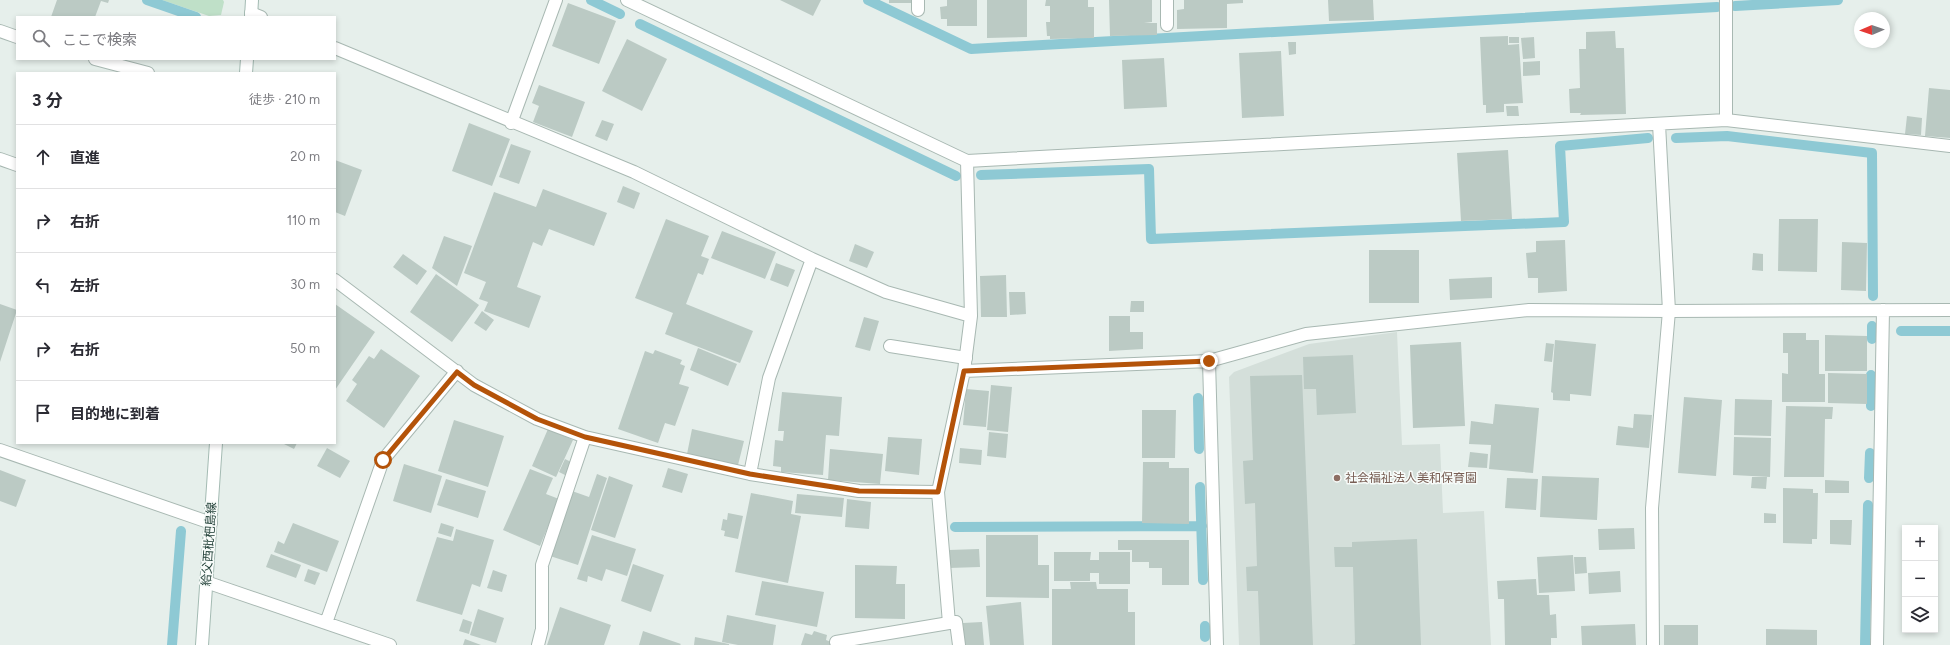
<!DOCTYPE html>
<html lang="ja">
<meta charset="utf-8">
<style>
body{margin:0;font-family:Figtree,"Noto Sans JP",sans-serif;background:#f2f2f3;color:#2b2b33}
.controls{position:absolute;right:12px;bottom:12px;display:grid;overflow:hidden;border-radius:0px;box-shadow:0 2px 6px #0003}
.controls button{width:36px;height:36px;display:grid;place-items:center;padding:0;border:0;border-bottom:1px solid #e1e1e2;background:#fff;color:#2b2b33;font:20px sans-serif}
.compass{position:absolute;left:1854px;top:12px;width:36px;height:36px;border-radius:50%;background:#fff;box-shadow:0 2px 6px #0003;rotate:268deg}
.stop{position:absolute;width:12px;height:12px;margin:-9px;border:3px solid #b45309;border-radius:50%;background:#fff}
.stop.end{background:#b45309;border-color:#fff;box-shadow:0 1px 4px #0008}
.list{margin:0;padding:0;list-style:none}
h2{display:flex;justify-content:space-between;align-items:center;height:52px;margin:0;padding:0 16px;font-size:17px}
h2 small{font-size:13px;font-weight:400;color:#7c7c81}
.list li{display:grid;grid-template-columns:26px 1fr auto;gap:12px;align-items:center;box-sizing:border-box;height:64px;padding:0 16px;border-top:1px solid #e1e1e2}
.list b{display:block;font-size:15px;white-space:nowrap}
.list em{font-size:13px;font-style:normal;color:#7c7c81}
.icon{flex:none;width:22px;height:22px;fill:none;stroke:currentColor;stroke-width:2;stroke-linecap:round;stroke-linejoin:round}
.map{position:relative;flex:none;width:1950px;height:645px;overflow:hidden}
.search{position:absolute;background:#fff;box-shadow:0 2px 6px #0003;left:16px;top:16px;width:320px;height:44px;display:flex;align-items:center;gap:10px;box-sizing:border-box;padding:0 14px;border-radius:0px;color:#7c7c81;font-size:15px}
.panel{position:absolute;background:#fff;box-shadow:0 2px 6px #0003;left:16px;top:72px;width:320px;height:372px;border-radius:0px}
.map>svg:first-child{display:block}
</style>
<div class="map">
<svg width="1950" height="645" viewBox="0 0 1950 645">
<rect width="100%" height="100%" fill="#e6efeb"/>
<!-- built -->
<path fill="#d4dfda" d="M1397,332L1402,445L1440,444L1443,513L1484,511L1491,645H1239L1229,377L1234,372L1309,344Z"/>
<!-- green -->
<path fill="#bfe0c8" d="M162,0H223L224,2L221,15L209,16Z"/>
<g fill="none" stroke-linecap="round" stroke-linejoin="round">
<!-- stream -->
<path stroke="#8ec9d4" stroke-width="10" d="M147,0L196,17
M591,0L620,14
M868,0L971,49L1717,7
M1735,6L1838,0
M640,24L956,176
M1676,138L1727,136L1872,153L1873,296
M981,175L1149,169L1151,239L1564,222L1560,146L1648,138
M1901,331H1950
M1872,339V326
M1198,398L1199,449
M1871,406V375
M1869,478L1870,453
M1200,487L1203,580
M955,527L1202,526
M1205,626V637
M172,645L181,531
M1865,645L1868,505"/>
</g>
<!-- building -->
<path fill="#bbcac4" d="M57,0H109L108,3L101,1L95,17H51Z
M780,0H821L813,16Z
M889,0H911V3H889Z
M947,0H977V26H947V19H941L940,7L947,6Z
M987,0H1027V37L987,38Z
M1046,0H1088V7H1094V38L1050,39V36H1047L1046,22H1050V6H1045Z
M1109,0H1152V22L1144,23H1157V35L1110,36Z
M1184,0H1243V3L1227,4V28L1177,29V10L1184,9Z
M1328,0H1373L1374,20L1329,21Z
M568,3L616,21L599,64L552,46Z
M1615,31L1616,48H1624L1626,114L1580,115L1581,113H1570L1569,89L1580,88L1579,49H1586V32Z
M1508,36V45L1519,44L1523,103L1504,104V112L1486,113V105H1483L1480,37Z
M1509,37H1519V43H1509Z
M1534,37L1535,58L1523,59L1521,38Z
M627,39L667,59L642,111L602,91Z
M1288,42H1296V54L1289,55Z
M1281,51L1284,116L1242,118L1239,53Z
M1164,58L1167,107L1124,109L1122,60Z
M1540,61V75L1523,76V62Z
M539,85L585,102L572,137L533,122L539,106L532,103Z
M1929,88L1950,90V138L1925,136Z
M1506,106H1518L1519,116H1507Z
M1907,116L1922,118L1921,135L1905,134Z
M602,120L614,124L607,141L595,136Z
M469,123L510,139L492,186L452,171Z
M511,144L531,151L519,184L499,177Z
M1508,150L1512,219L1461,221L1457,153Z
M335,160L362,170L345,216L335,212Z
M623,186L640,193L634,209L617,202Z
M543,189L607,213L594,246L549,229L542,246L533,242L517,287L541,296L529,328L484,311L488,302L479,299L486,282L464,273L494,192L536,207Z
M666,219L709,236L701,256L709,259L703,275L698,273L686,304L753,331L740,363L665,334L673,313L635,298Z
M1779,219H1818L1817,272L1778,271Z
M722,231L776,252L765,279L711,258Z
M444,236L472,246L457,286L432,268Z
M1565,240L1567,291L1538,293V278H1528L1526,253L1536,252V241Z
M1842,242L1867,243L1866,291L1841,290Z
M855,244L874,252L867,268L849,261Z
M1369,250H1419V303H1369Z
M1753,253L1763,254V271L1752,270Z
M403,254L427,271L417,285L393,267Z
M776,263L795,270L788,287L770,280Z
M436,274L479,305L452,342L410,312Z
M1006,275L1007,317H981L980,276Z
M1492,277V298L1450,300L1449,279Z
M1009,292H1025L1026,314L1010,315Z
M1131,301H1144V312H1130Z
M0,304L17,310L0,362Z
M335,304L375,332L335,390Z
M482,311L494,320L486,331L474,323Z
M1109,316H1130V332H1143V349L1109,351Z
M864,317L879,321L870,351L855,347Z
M1783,333H1806V340H1819V374H1825V402H1782V373L1788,374V353H1783Z
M1825,335L1867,336V371H1825Z
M1555,340L1596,344L1591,396L1570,394V401L1553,400V393L1551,392Z
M1461,342L1465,426L1413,428L1410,345Z
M1546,343L1554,344L1552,362L1544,361Z
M698,348L737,364L728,386L690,370Z
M381,349L420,376L384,428L346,401L357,384L352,380L369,356L374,359Z
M655,350L682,360L680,364L685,366L679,384L689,387L675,426L665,423L658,443L618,429L645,351L653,354Z
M1353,355L1356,413L1317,415L1316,389H1304L1303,357Z
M1828,373L1867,374V404L1828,403Z
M1302,375L1313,645H1260L1258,591H1247L1246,567L1257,566L1255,503L1245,504L1243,461L1253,460L1250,376Z
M991,385L1012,387L1008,432L987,430Z
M966,389L989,391L986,427L963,425Z
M782,392L842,397L839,436L826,435L823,475L781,472V467L773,466L775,440L783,441L784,431H778Z
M1684,397L1722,400L1716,476L1678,473Z
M1735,399L1772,400L1771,436L1734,435Z
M1495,404L1539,408L1533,473L1489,469L1491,445L1469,444L1471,421L1493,424Z
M1786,406L1833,407L1832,419H1825L1824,477H1784Z
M1142,410H1176L1175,458H1142Z
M1634,414L1652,415L1649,448L1616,445L1618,426L1633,428Z
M454,420L504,436L488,487L438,471Z
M548,429L573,440L556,477L532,466Z
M692,429L744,441L738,465L687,454Z
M989,432L1008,434L1006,458L987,456Z
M888,437L922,439L919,475L885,471Z
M1734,437L1771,438L1770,477L1733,475Z
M282,443H297L294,449Z
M327,448L350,461L340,478L317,466Z
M960,448L982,450L981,465L959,463Z
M830,449L883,454L880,484L828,480Z
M1470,452L1488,454L1487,468L1468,467Z
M565,459L573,463L567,476L559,472Z
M1143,462H1169V468H1189V524L1142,523Z
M404,464L442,476L431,513L393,501Z
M668,468L688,474L682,493L662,487Z
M530,469L553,478L546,494L559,499L540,546L503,530Z
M0,470L26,480L16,507L0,501Z
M597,474L607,478L578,565L550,556L572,491L589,497Z
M609,476L633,485L615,538L591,530Z
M1542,476L1599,478L1597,520L1540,517Z
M1752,477H1767L1766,489L1751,488Z
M1507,478L1538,479L1536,510L1505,508Z
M446,479L486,491L478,518L437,505Z
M1825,480L1849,481V493H1825Z
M1783,488L1813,489V493H1818L1817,539H1812V544L1783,543Z
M751,493L793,501L791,514L801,516L788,583L735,572Z
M797,494L844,498L842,517L795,513Z
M847,499L871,502L869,529L845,527Z
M728,513L743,516L738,539L724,536L725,531L721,530L723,519L727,520Z
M1764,513L1776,514V523H1764Z
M1830,520H1852L1851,545L1830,544Z
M293,523L339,541L327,572L274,552L278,541L284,544Z
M441,523L454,527L451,537L438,533Z
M1634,528L1635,549L1599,550L1598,529Z
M456,529L494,540L480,587L472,584L462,615L416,601L437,537L453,541Z
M592,535L636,549L627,576L606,569L602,581L588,576L587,582L577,579Z
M986,535H1038V565H1049V598L986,597Z
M1417,539L1421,645H1351L1355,644L1353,567H1335L1334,547H1352V542Z
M1118,540H1189V585H1162V568H1149V562H1132V550H1118Z
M979,549L980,567L949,568V550Z
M1054,552H1091L1090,560H1099V552H1130V584H1099V573H1090V581H1054Z
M271,554L301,565L296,578L266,567Z
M1573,555L1575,591L1539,593L1537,557Z
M1574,557H1586L1587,573L1575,574Z
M633,564L664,575L651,612L621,601Z
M855,565L897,566L896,584H905V619L855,618Z
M308,569L320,573L315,585L304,581Z
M493,570L507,575L502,592L487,588Z
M1620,571L1621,592L1589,594L1588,573Z
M1536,579L1537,595H1549L1550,615L1556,614L1557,638H1551V645H1505L1504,599H1498L1497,581Z
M762,581L824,592L817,627L755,615Z
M1070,582H1096L1097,589H1128V612H1135V645H1052V589H1071Z
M1021,602L1024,645H990L986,606Z
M560,607L611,625L604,645H547Z
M478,609L504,618L496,643L470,635Z
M727,615L776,625L773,645H738L722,642Z
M463,619L472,622L469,634L459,631Z
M982,622L984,645H965L963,623Z
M1635,624L1636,645H1582L1581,626Z
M1664,625H1698V645H1664Z
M1766,629L1817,630V645H1766Z
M643,631L681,644L680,645H639Z
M814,631L827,635L826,640L831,642L830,645H801L805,633L812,635Z
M695,637L729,644V645H694Z
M465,639L481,645H463Z"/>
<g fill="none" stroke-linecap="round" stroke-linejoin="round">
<defs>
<path id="lane" d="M890,346L966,358
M836,642L949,623"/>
<path id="street" d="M627,0L967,161
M918,0V10
M1167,0V25
M251,13L261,17
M0,31L17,37
M335,48L634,172L812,259L886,292L971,316L964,371L938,492L949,623L956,622L959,645
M95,59L148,73
M1726,120V0
M511,123L556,0
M0,159L17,165
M335,280L474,385L537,419L585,437L750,474L859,491L938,492
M971,316L967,161L1726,120L1950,146
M1209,361L1217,645
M964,371L1209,361L1306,334L1529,310L1669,311L1950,310
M0,450L211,523
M750,474L769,378L812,259
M206,582L390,645
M326,623L383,460L457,371
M538,645L542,629V565L585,437
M1653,645L1652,508L1669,311L1659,124
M1877,645L1883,310"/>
<path id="secondary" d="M251,17L252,0
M246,73L247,59
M202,645L216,443"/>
</defs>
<!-- lane casing -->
<use href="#lane" stroke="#a8b8b2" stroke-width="14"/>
<!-- street casing -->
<use href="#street" stroke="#a8b8b2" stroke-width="14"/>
<!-- secondary casing -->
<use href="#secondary" stroke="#a4bbb3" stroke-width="14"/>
<!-- lane -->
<use href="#lane" stroke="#fff" stroke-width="12"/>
<!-- street -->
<use href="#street" stroke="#fff" stroke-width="12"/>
<!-- secondary -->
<use href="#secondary" stroke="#fff" stroke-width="12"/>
</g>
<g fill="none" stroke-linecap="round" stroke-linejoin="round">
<!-- route -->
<path stroke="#b45309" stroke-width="5" d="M383,460L457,372L474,385L537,419L585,437L750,474L859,491L938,492L964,371L1209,361"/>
</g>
<!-- markers -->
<circle fill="#8d6e63" stroke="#f7fbf9" stroke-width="1.5" cx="1337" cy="478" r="4"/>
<g text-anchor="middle" stroke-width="3" stroke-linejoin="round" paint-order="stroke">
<!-- education labels -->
<g font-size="12" fill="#785e54" stroke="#f7fbf9" text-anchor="start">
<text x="1345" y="482">社会福祉法人美和保育園</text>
</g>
<!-- street labels -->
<g font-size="12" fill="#24423a" stroke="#f7fbf9">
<text transform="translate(209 544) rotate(-86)" y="4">給父西枇杷島線</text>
</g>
</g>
</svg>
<div class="controls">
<button>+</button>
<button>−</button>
<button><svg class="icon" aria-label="layers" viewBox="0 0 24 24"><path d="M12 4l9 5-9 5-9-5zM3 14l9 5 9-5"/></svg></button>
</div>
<svg class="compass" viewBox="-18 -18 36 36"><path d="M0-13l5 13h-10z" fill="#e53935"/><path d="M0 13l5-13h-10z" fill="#7c7c81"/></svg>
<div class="stop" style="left:383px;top:460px"></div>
<div class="stop end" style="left:1209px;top:361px"></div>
<div class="search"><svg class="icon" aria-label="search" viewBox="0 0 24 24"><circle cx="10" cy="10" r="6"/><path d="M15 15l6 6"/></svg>ここで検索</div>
<section class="panel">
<h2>3 分<small>徒歩 · 210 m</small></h2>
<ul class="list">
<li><svg class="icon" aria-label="ahead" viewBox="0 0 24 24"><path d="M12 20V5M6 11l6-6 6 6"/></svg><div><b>直進</b></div><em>20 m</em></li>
<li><svg class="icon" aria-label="right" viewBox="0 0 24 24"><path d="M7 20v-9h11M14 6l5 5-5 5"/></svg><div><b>右折</b></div><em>110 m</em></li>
<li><svg class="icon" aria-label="left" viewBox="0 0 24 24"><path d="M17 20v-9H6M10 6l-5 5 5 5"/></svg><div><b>左折</b></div><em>30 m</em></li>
<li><svg class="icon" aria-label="right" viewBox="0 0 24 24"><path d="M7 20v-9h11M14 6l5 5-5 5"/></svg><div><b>右折</b></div><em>50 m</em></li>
<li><svg class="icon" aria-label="arrive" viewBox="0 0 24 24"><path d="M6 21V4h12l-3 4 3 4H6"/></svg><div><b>目的地に到着</b></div></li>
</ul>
</section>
</div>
